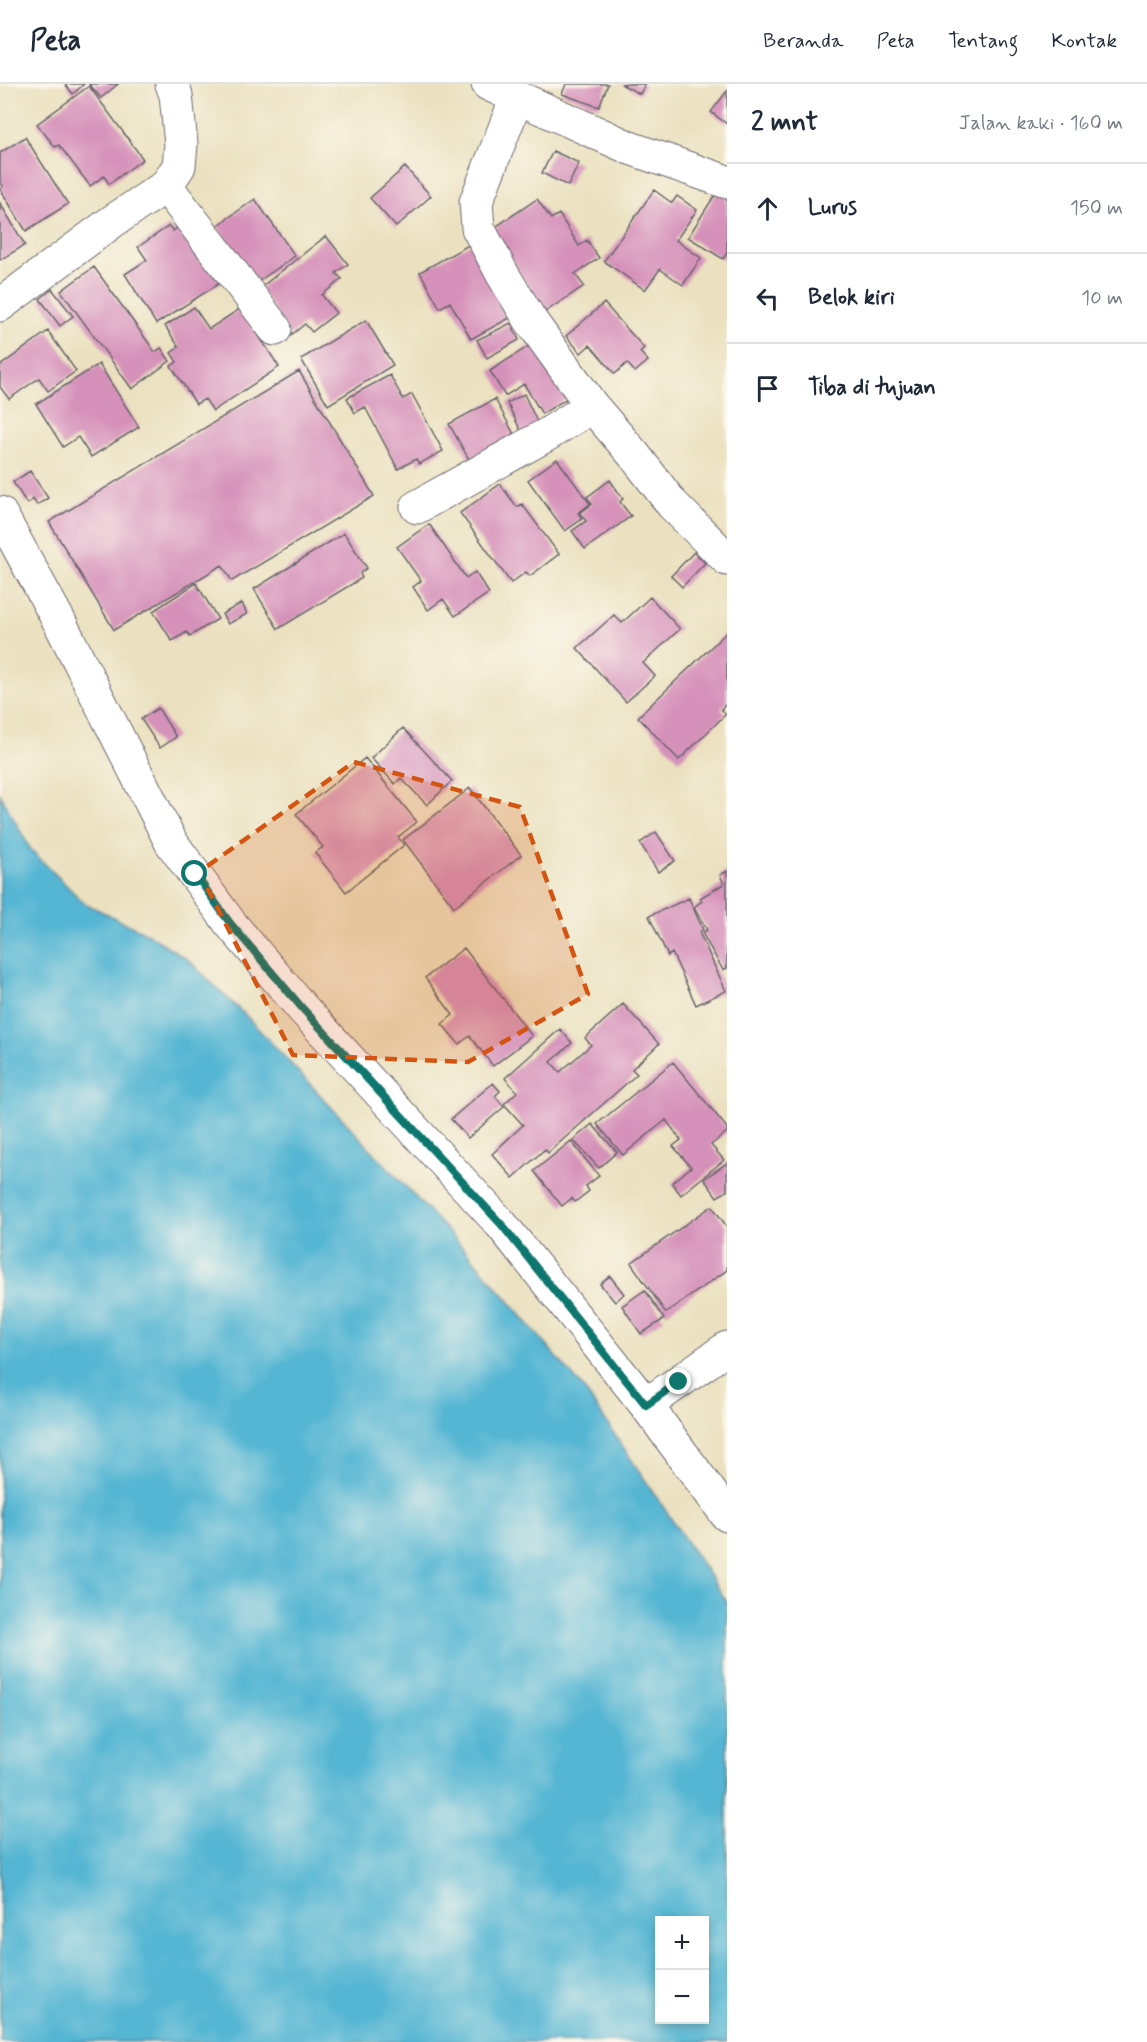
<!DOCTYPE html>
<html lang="id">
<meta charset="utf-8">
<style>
body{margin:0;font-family:Mynerve,sans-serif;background:#f2f2f3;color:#1f2937}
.controls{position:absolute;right:18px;bottom:18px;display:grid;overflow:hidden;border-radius:0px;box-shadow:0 3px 9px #0003}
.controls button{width:54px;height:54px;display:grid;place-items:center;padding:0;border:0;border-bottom:2px solid #e0e1e3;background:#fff;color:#1f2937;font:30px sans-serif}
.stop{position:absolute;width:18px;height:18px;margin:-14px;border:4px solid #0f766e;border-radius:50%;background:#fff}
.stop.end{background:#0f766e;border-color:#fff;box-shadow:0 2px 6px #0008}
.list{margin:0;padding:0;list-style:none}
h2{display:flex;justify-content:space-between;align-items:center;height:78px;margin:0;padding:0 24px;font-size:26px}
h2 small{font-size:20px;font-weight:400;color:#747a83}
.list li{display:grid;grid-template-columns:39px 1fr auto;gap:18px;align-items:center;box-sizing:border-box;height:90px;padding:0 24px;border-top:2px solid #e0e1e3}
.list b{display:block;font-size:22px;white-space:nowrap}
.list em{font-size:20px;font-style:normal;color:#747a83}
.icon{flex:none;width:33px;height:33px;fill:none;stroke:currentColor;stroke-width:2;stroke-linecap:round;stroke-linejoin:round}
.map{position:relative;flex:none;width:727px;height:1958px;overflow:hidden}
header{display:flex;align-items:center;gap:36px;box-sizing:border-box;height:84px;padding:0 30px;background:#fff;border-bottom:2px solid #e0e1e3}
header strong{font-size:28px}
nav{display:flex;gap:33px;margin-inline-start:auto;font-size:21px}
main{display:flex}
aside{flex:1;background:#fff}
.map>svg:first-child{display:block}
</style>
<header>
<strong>Peta</strong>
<nav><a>Beranda</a><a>Peta</a><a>Tentang</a><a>Kontak</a></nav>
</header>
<main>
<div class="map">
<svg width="727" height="1958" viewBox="0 0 727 1958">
<rect width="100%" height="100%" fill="#fbf7ec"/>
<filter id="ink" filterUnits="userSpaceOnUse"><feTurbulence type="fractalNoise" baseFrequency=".0167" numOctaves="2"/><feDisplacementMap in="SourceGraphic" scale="12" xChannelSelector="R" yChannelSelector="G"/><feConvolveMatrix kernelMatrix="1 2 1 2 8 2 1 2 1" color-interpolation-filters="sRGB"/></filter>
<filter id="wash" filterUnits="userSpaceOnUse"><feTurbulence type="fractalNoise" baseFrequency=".008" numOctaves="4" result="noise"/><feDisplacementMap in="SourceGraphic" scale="24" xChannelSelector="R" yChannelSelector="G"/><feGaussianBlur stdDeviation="1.35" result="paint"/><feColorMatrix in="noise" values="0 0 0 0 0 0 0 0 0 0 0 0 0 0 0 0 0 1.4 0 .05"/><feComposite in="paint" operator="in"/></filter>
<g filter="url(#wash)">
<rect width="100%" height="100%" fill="#ebe1c0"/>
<!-- water -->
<path fill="#54b6d3" stroke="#3b6c87" stroke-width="1.5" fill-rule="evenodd" d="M0,710L31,766L84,819L148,850L187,875L248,934L467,1168L584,1305L727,1518V1958H0ZM660,1836H704V1936H660Z"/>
<g id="blocks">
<!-- building -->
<path fill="#d691ba" d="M65,0H84L73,10Z
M89,0H118L101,14Z
M566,0H608L599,23L562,10Z
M621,0H645L640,10Z
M89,2L143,75L109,100L104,92L90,102L59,61L55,63L37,40Z
M727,7V40L711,28Z
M25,53L68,120L26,147L0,105L3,102L0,98V69Z
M553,67L579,79L568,102L542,89Z
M405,83L431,112L396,143L370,114Z
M654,106L672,119L677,112L697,126L676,156L701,174L683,201L660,185L645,206L604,177Z
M718,106L727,112V169L723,175L688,153Z
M255,115L295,172L256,199L217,142Z
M537,115L551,135L559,130L579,162L587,156L599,174L575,190L584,202L545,228L491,146Z
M0,119L25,161L0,176Z
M181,141L223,197L156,240L125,190L147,176L138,163L169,142L173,147Z
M326,152L348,180L336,189L342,195L322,211L336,229L312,248L305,240L290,252L260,204Z
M474,158L515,231L471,255L450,218L440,224L420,188Z
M94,183L155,268L161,264L170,277L132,305L61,207Z
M52,205L73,232L60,242L40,215Z
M604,219L644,264L640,268L648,277L635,288L627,279L615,290L590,261L581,269L566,252Z
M194,223L209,245L241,224L279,283L213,327L205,315L196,320L171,282L177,278L171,269L179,263L165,242Z
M366,236L393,281L328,321L301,275Z
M511,239L519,256L487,274L477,256Z
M48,247L76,287L48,307L39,294L9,315L0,303V282Z
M540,255L574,310L542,330L524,300L505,312L490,287Z
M99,280L139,343L91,373L78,353L63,363L36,320Z
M299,287L374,412L232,497L222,481L114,546L49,438Z
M390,291L403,315L412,310L443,367L419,380L416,375L398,385L365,323L355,329L347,314Z
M524,310L540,344L523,351L507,319Z
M495,315L515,352L470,377L449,340Z
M557,375L590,420L578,429L582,435L565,447L528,396Z
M30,387L48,414L37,421L33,415L27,420L13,398Z
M610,396L623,415L620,418L631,432L585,465L572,447L586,437L580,429L592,420L587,413Z
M500,400L517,423L522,420L559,470L530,492L526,488L511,499L460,429Z
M429,440L466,494L475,488L489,509L455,532L443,515L428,526L413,503L421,497L397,463Z
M344,449L367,484L360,489L362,494L278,545L254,505Z
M694,468L705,479L682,503L671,492Z
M196,499L218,535L190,552L187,548L172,557L153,527Z
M650,513L680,545L643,579L655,592L626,618L577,564L614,531L622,539Z
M242,519L247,530L228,540L222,530Z
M727,548V619L721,625L726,630L679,676L638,633Z
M158,624L176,653L160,664L141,635Z
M403,644L452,697L427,721L401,694L395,700L371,674Z
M365,674L417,738L398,753L404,761L346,808L315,769L323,763L296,730Z
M470,704L521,771L454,823L403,756Z
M656,748L675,777L658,788L640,759Z
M727,787V884L723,886L702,849L707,846L694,823L702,817L700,814L724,800L720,791Z
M689,814L703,846L699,848L726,907L696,921L672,869L668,872L649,832Z
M464,864L532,952L493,982L470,952L459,960L442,940L453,931L425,894Z
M623,920L659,960L632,985L637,990L548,1069L545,1065L513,1094L492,1070L523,1041L504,1020L517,1008L505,994L560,945L572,959L551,978L560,988L591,961L585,954Z
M673,978L727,1044V1048L711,1061L724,1076L681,1111L672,1099L691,1083L673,1062L681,1056L666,1036L623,1071L597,1040Z
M493,999L500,1007L495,1012L504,1023L468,1054L451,1035Z
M592,1040L617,1068L599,1084L573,1056Z
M571,1057L599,1092L586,1102L589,1107L575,1118L572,1114L562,1122L534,1087Z
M727,1079V1107L717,1113L704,1095Z
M712,1122L727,1143V1186L666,1229L631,1179Z
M610,1192L624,1210L615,1218L600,1200Z
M645,1206L664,1235L641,1250L622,1222Z"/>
</g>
</g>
<g filter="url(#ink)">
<use href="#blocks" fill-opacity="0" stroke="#68656a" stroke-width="1.5"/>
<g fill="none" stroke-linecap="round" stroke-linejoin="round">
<defs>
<path id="minor" d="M517,13L476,118L478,144L503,191L531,237L592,322L635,372L672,420L727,475
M166,102L275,245
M0,221L113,137L166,102L179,82L181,60L176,11L172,0
M417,423L548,350L592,322
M0,429L60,539L171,758L230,839L303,925L501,1140L646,1321L727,1431
M646,1321L727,1264"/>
<path id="highway" d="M488,0L630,64L727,98"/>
</defs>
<!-- minor casing -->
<use href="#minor" stroke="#68656a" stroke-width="35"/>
<!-- highway casing -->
<use href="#highway" stroke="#68656a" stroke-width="35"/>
<!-- minor -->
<use href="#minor" stroke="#fff" stroke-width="33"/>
<!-- highway -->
<use href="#highway" stroke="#fff" stroke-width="33"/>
</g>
</g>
<g fill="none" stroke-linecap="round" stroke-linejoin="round" filter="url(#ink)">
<!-- route -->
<path stroke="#0f766e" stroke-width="8" d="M195,790L230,839L303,925L501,1140L646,1321L679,1298"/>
</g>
<!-- marked area -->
<path fill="#d45411" fill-opacity="0.2" stroke="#d45411" stroke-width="4.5" stroke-dasharray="12 8" stroke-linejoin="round" d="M354,678L520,723L588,910L468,978L293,971L199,788Z"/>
</svg>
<div class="controls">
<button>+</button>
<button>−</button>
</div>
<div class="stop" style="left:195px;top:790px"></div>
<div class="stop end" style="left:679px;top:1298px"></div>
</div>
<aside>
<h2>2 mnt<small>Jalan kaki · 160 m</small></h2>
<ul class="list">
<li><svg class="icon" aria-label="ahead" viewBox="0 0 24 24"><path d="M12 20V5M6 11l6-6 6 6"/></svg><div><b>Lurus</b></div><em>150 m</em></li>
<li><svg class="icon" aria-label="left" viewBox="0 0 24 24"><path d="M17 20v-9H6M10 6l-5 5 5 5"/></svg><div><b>Belok kiri</b></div><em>10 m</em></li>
<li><svg class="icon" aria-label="arrive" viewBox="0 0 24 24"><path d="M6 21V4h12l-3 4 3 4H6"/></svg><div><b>Tiba di tujuan</b></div></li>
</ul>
</aside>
</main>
